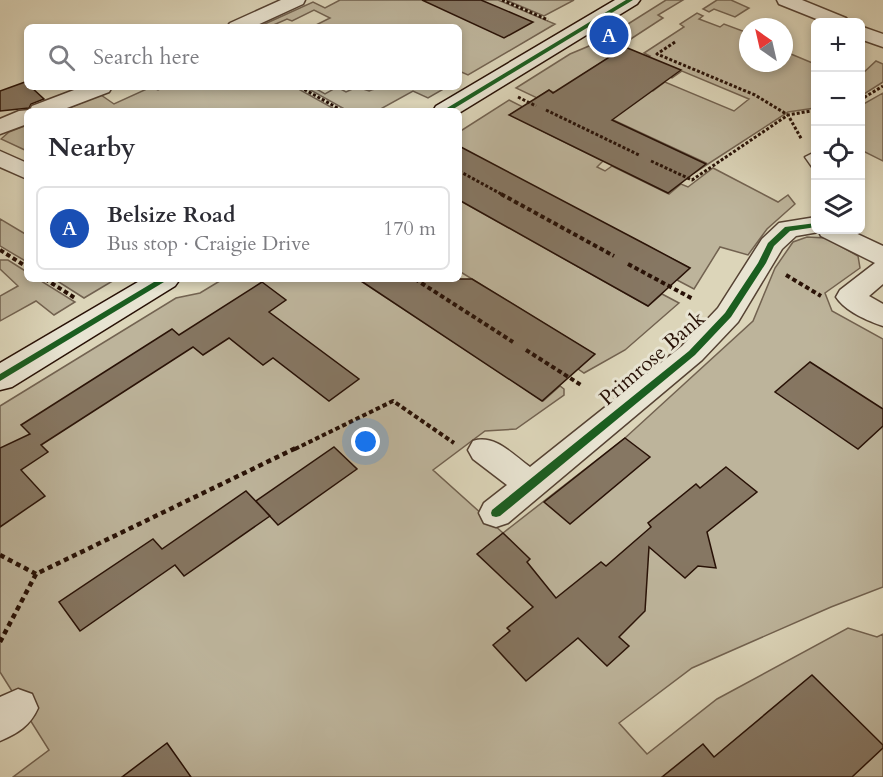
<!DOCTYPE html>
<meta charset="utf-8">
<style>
body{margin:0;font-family:Cardo,serif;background:#f2f2f3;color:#2b2b33}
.controls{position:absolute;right:18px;top:18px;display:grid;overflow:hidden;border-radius:9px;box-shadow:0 3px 9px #0003}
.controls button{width:54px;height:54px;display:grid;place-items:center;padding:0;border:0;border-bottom:2px solid #e1e1e2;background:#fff;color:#2b2b33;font:30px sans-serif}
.compass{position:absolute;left:739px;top:18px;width:54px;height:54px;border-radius:50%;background:#fff;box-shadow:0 3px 9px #0003;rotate:326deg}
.you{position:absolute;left:366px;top:442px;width:21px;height:21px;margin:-15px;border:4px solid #fff;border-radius:50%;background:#1a73e8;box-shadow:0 0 0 9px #1a73e833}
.badge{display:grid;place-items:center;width:39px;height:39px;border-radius:50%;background:#8f2418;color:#fff;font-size:20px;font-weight:700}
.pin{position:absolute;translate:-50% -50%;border:3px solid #fff;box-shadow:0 2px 6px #0006}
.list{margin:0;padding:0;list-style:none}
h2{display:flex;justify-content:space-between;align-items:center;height:78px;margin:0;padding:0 24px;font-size:26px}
h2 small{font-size:20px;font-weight:400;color:#7c7c81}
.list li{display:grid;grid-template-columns:39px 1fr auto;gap:18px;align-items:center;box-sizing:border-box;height:84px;margin:0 12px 12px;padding:0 12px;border:2px solid #e1e1e2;border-radius:9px}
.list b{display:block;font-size:22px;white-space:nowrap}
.list p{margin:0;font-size:20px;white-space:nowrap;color:#7c7c81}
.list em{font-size:20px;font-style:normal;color:#7c7c81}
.icon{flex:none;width:33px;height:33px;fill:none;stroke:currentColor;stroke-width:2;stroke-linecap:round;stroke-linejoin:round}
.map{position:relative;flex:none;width:883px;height:777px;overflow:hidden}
.search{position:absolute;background:#fff;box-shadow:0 3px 9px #0003;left:24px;top:24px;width:438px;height:66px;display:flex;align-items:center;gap:15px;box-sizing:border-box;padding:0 21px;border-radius:9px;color:#7c7c81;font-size:22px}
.panel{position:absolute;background:#fff;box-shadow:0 3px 9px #0003;left:24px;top:108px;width:438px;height:174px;border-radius:9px}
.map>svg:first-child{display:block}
</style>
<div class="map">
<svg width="883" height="777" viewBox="0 0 883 777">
<rect width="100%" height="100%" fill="#dcd5b9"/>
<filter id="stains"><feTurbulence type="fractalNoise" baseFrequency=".00333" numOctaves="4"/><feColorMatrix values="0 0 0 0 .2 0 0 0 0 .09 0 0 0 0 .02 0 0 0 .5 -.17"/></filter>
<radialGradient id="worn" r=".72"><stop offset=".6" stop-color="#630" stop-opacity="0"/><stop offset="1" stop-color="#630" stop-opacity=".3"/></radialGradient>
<!-- green -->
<path fill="#bdb49b" stroke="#726250" stroke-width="1.5" d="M340,0H498L555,24L468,75L459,71V27H315L314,26L330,18L314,10L292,21L287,19L269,27H258L313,2L325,8Z
M506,0H574L544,16Z
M666,0H683L658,15L663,18L623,44L627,46L582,75L626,79L653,91L665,82L734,111L749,99L682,71L672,78L645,66L632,68L650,56L644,53L684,27L680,24L697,13L703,16L699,19L720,27L724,24L748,33V63H784V47L789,49L786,52L815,64V108L788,112L694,173L706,163L549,90L537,98L516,88L570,54L601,41Z
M717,0H731L749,8L735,17L714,9L709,12L703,9Z
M876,61L883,64V82L861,96V75Z
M151,87L158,90L164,87L170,89L295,87L338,111H61L101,95L114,104Z
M305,87H313L325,94L337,87L346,92L357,87L369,91C381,85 389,91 398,87H447L428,98L413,91L377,111H348Z
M883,93V161L861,150L860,106Z
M509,100L523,107L510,115L603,161L597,167L605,171L612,166L669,194L681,184L688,187L713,168L778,202L788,195L795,204L767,229L748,255L720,247L694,289L677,280L690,268L459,148V132Z
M27,125V151L1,139L9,132Z
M459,200L648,306L662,294L679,303L625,350L584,373L578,369L594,354L459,271Z
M0,219L27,235V262L0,246Z
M807,237L826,238L858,256L860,268L825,293L832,311L883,339V587L831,607L692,668L619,723L647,754L717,699L848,628L877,637L883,634V777H13L49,750L0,672V406L176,298L200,293L223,279H358L543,401L560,386L564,389V395L516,429L485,431L433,470L503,533L625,438L753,321L775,268L793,242Z
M0,260H8L27,272V279H38L75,302L54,315L36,301L0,321V296L18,286L0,269Z
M54,279H116L84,298Z"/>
<!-- building -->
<path fill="#867763" stroke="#281106" stroke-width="1.5" d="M422,0H481L533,22L504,38Z
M625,47L681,70L612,120L706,164L668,193L509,115L549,90L553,93Z
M25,82L27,87H31L44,99L31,104L29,108L0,111V91Z
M459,146L645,244L690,268L648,306L459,200Z
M358,279H472L595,354L542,401Z
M262,282L286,300L269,312L359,379L329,401L273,358L263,365L229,338L203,355L193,347L41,445L48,452L21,470L45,496L0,527V448L30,434L21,425L172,329L179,335Z
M810,362L883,409V426L858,449L775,392Z
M625,438L650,457L570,524L544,502Z
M334,447L357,469L278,525L256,501Z
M726,467L757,492L707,532L716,568L698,566L685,578L649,547L645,611L619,637L629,646L607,666L578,638L526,681L493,645L510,631L507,628L533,607L477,554L503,533L530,559L527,562L556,598L601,562L606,566L651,527L648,523L696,484L700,488Z
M246,491L270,516L184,576L175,565L80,631L59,602L153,539L162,549Z
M812,675L883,745V748L852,777H662L703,744L714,757Z
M167,743L191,777H122Z"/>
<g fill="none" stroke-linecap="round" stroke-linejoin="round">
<defs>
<path id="lane" d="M811,154L816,155V168L812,167L805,157Z"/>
<path id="street" d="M281,0H305L303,4L253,27H227L230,23Z
M777,0H802L846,18L849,22H824L779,4Z
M860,26L883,34V47L860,39Z
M82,87H112L109,92L59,111H27V124L0,134V119L19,111L30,110L32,106Z
M0,151L27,163V179L0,167Z
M816,217V230H849L883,246V284L869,296L883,304V326C868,321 845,311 836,297L840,290L875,263L821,236L819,232L796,236L782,249L738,322L702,360L508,523L496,527L484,523L479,513L484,503L507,485L473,459L468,450L473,441C495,434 512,454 530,467L682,346L718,308L762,239L779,223Z
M18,689L32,694L38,708C30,726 18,733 0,741V697Z"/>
<path id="secondary" d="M615,0H640L637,4L459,113V111H433L436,106Z
M143,279H180L175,286L12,387L0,390V363Z"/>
</defs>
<!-- lane casing -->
<use href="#lane" stroke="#554233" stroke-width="3"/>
<!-- street casing -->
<use href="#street" stroke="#554233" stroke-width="3"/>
<!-- secondary casing -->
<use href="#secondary" stroke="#281106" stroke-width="3"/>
<!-- path-far2 -->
<path stroke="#281106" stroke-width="3" stroke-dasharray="3 2" stroke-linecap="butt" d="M502,0L548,20
M675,42L657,54L755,95L788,115L802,140
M300,87L343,111
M518,97L536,106
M860,100L883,86
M546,110L639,155
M651,161L692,180L788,115L816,110
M459,171L503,195"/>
<!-- path-far1 -->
<path stroke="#281106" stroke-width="4" stroke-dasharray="4.5 3" stroke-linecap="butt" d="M501,194L614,256
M0,250L27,267
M628,264L693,299
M786,275L821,296
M45,279L75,298
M415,279L513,342
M526,350L581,385
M295,449L393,401L454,443"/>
<!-- path -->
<path stroke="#281106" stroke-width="4.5" stroke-dasharray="5 4" stroke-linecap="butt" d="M0,555L36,574
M0,642L36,574L298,447"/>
<!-- lane -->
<use href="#lane" fill="#e8e4d2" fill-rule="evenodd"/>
<!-- street -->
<use href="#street" fill="#e8e4d2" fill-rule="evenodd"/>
<!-- secondary -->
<use href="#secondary" fill="#e8e4d2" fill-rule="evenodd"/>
<defs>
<path id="cycleway" d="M626,0H633L450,111H442Z
M816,223V227L790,231L774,246L766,263L731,317L695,355L500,516L496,517L492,516L491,513L492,510L689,351L725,313L758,263L768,243L785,227Z
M159,279H169L0,381V374Z"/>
</defs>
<!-- cycleway casing -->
<use href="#cycleway" stroke="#e8e4d2" stroke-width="4"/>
<!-- cycleway -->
<use href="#cycleway" fill="#1b5e20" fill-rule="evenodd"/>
</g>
<g text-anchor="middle" stroke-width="6" stroke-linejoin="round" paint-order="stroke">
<!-- street labels -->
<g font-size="21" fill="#281106" stroke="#e8e4d2">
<text transform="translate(652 358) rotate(-41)" y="7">Primrose Bank</text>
</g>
</g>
<rect width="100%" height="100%" filter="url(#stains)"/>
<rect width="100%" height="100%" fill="url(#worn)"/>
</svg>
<div class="controls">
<button>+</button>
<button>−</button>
<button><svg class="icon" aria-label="locate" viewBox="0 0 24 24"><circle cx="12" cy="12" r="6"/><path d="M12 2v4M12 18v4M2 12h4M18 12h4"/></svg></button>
<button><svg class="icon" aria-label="layers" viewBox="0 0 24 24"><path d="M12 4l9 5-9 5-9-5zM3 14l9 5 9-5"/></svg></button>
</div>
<svg class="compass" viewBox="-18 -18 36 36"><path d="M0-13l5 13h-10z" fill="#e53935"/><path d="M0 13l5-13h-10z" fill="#7c7c81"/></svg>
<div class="you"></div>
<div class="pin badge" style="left:609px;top:35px;background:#1a4fb4">A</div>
<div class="search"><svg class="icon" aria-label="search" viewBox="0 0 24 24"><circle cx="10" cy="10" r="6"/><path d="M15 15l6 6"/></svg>Search here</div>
<section class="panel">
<h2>Nearby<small></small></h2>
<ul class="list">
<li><span class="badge" style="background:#1a4fb4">A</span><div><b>Belsize Road</b><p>Bus stop · Craigie Drive</p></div><em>170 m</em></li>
</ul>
</section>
</div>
